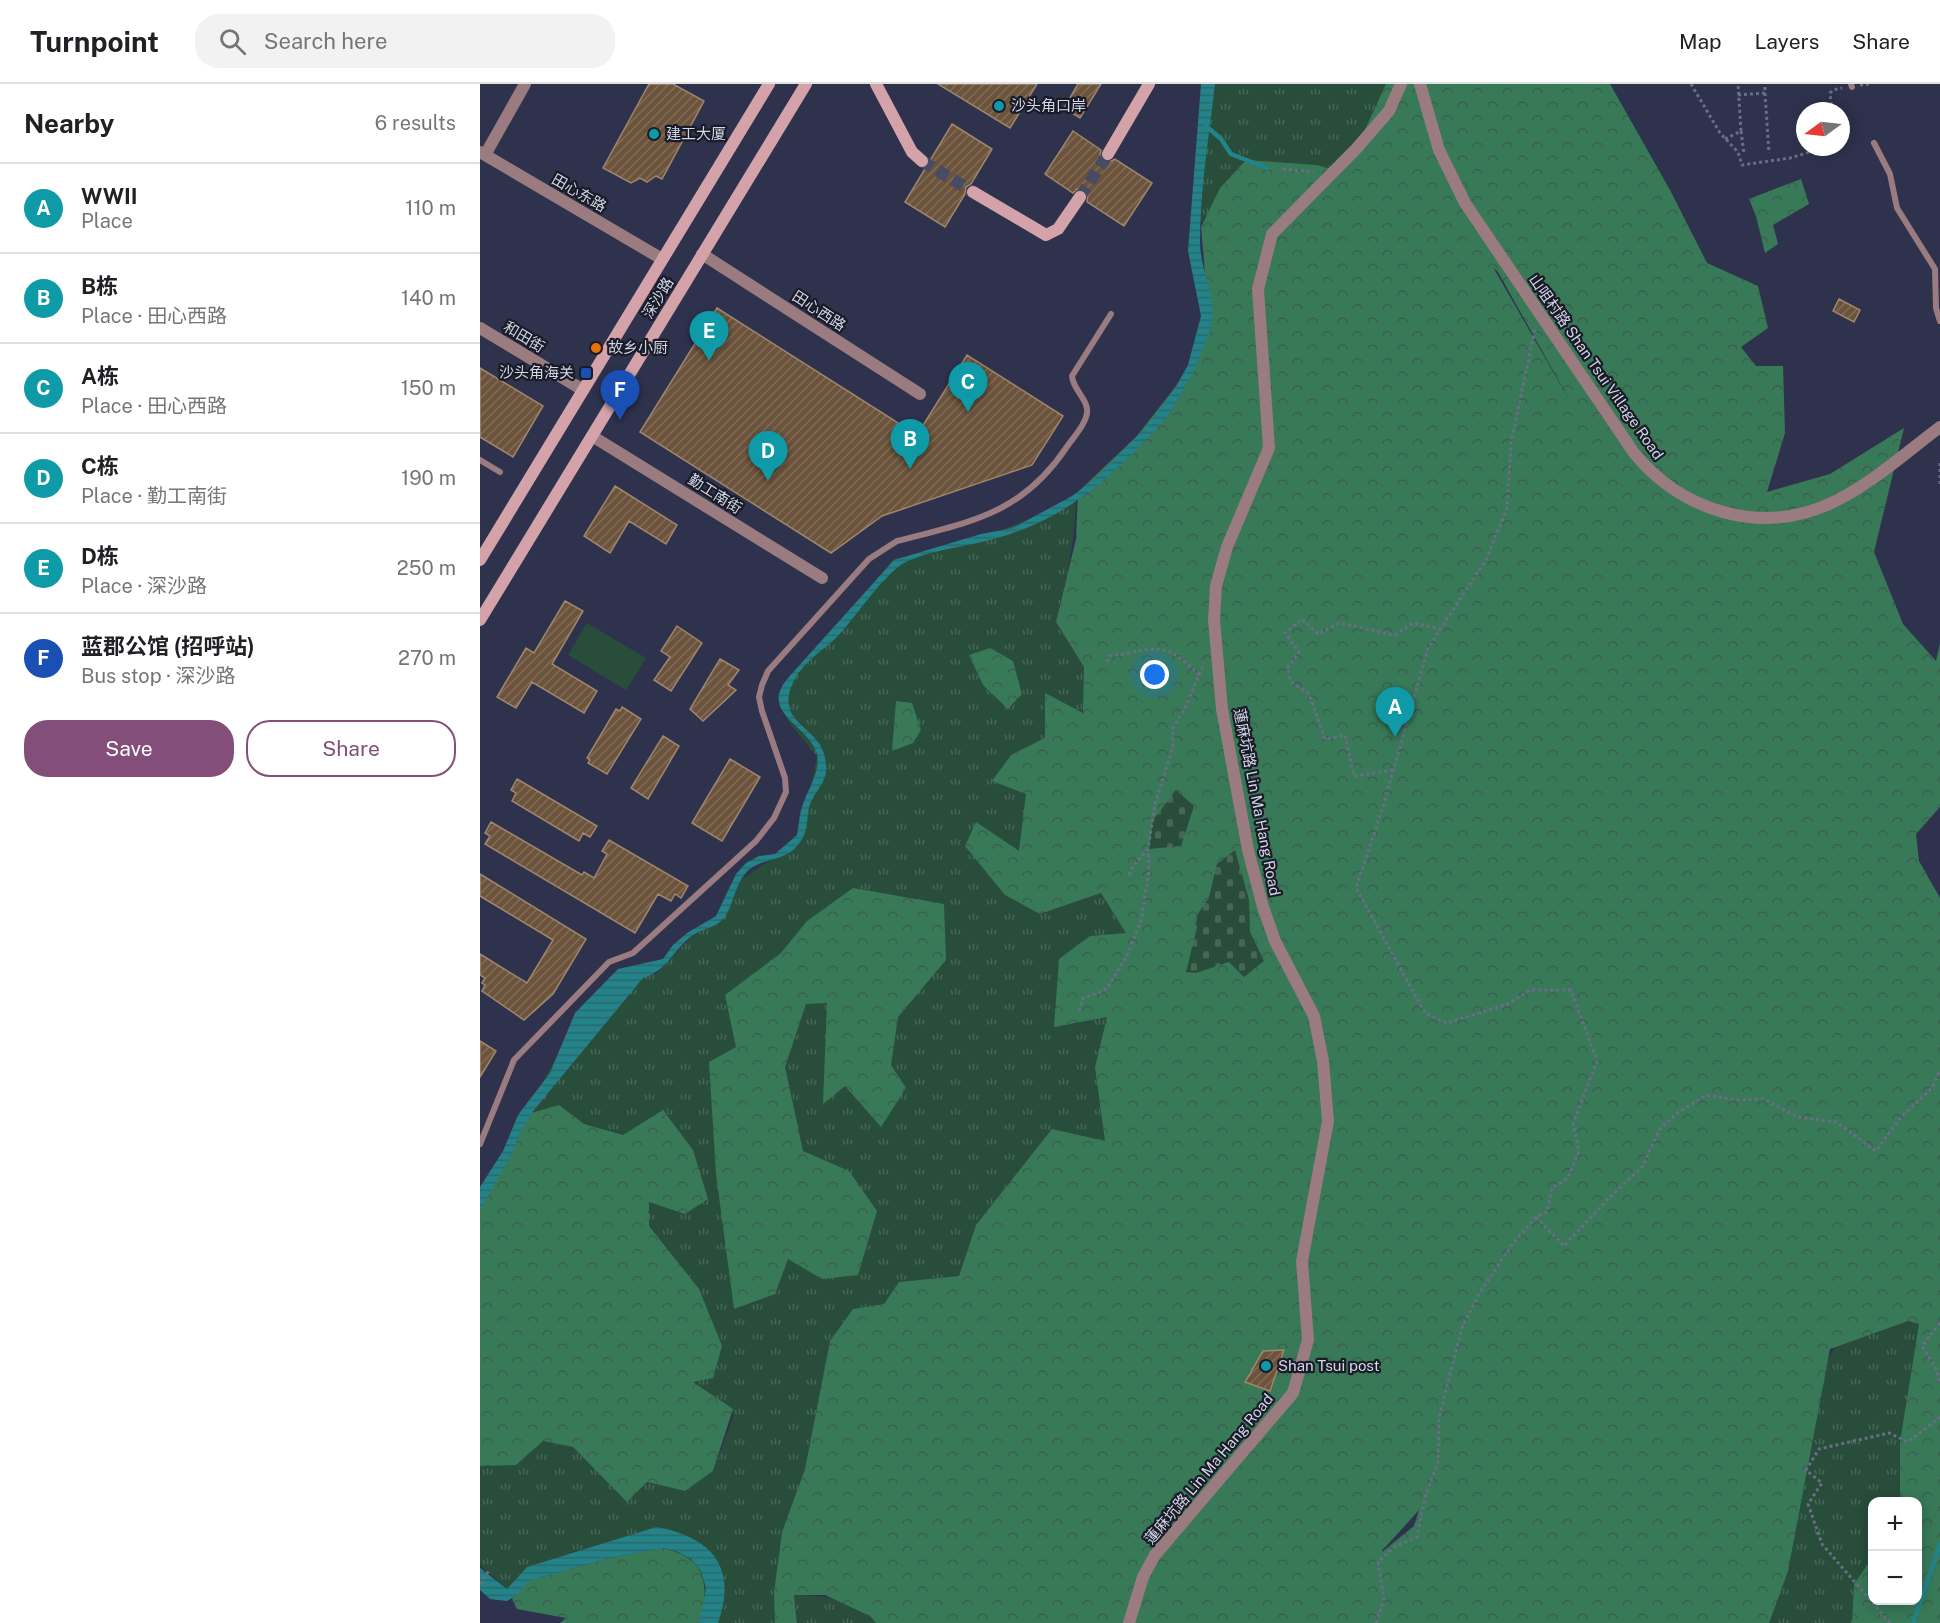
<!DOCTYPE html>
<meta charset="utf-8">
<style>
body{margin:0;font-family:"Public Sans","Noto Sans SC",sans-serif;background:#f2f2f2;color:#202124}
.controls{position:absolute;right:18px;bottom:18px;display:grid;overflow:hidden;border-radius:12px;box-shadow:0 3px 15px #0003}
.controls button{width:54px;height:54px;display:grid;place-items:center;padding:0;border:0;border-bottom:2px solid #e0e0e0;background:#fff;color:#202124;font:30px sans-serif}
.compass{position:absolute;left:1316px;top:18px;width:54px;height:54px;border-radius:50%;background:#fff;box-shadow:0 3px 15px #0003;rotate:255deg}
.you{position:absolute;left:675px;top:591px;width:21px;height:21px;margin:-15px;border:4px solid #fff;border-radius:50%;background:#1a73e8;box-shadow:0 0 0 9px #1a73e833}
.badge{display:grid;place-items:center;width:39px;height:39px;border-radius:50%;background:#834e79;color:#fff;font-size:20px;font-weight:700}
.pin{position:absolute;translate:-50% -50px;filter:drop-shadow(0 2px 3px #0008)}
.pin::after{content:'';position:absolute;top:32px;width:21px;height:18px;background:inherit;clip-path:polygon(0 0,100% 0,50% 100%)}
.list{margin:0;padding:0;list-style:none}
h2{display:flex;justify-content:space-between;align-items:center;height:78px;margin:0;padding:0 24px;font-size:26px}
h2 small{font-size:20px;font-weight:400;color:#757577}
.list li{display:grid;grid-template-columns:39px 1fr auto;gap:18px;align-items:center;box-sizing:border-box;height:90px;padding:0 24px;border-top:2px solid #e0e0e0}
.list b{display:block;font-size:22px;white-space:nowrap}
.list p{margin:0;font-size:20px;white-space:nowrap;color:#757577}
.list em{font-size:20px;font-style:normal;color:#757577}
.actions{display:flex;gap:12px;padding:18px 24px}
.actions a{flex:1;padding:14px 0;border:2px solid #834e79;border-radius:24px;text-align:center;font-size:21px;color:#834e79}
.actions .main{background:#834e79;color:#fff}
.icon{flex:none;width:33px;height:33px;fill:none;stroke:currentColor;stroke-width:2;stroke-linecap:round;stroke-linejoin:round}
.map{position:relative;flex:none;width:1460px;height:1539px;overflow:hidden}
header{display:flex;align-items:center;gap:36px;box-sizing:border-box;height:84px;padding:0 30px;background:#fff;border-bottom:2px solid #e0e0e0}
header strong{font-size:28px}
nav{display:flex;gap:33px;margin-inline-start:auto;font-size:21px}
.search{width:420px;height:54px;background:#f2f2f2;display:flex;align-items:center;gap:15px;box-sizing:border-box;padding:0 21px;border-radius:24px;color:#757577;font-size:22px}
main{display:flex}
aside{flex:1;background:#fff}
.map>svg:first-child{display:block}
</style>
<header>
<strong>Turnpoint</strong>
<div class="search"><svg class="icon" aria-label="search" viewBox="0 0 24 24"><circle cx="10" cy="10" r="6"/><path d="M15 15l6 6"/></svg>Search here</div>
<nav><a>Map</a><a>Layers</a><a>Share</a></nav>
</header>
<main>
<aside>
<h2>Nearby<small>6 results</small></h2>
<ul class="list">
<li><span class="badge" style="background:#0f9aa8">A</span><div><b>WWII</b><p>Place</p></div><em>110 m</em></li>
<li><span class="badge" style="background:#0f9aa8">B</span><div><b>B栋</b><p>Place · 田心西路</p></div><em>140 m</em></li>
<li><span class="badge" style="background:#0f9aa8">C</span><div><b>A栋</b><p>Place · 田心西路</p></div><em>150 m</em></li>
<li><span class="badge" style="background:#0f9aa8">D</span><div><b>C栋</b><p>Place · 勤工南街</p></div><em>190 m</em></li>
<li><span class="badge" style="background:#0f9aa8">E</span><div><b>D栋</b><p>Place · 深沙路</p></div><em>250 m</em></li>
<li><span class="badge" style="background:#1a4fb4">F</span><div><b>蓝郡公馆 (招呼站)</b><p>Bus stop · 深沙路</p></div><em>270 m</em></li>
</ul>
<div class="actions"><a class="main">Save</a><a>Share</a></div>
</aside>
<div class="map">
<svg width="1460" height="1539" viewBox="0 0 1460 1539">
<defs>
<pattern id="grass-tufts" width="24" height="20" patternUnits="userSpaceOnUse" patternTransform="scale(1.5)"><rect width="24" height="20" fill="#284d3a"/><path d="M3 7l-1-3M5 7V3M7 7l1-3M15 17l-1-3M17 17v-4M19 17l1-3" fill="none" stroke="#466656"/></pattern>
<pattern id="forest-crowns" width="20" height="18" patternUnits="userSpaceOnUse" patternTransform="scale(1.5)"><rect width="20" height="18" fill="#387958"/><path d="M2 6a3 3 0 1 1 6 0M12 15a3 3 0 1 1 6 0" fill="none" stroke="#3b5f4f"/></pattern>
<pattern id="cemetery-stones" width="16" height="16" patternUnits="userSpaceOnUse" patternTransform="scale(1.5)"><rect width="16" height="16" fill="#284d3a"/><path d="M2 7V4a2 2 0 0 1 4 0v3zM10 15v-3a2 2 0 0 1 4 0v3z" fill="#466656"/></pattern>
<pattern id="water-rules" width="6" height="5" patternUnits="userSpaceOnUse" patternTransform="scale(1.5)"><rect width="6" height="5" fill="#228389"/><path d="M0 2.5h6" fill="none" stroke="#2e686e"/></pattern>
<pattern id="building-hatch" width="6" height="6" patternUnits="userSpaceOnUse" patternTransform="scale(1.5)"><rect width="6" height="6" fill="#6c543c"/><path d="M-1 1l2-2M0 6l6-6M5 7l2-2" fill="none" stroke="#806c58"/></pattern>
</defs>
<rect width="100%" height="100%" fill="#2f324d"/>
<!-- grass -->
<path fill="url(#grass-tufts)" d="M728,0H921L856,85L772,77L721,139L714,138Z
M596,412C596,456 586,496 576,538L604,583L605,635L516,698L546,710L561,830L621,809L647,850L610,852L627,933L625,1058L496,1141L479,1192L419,1198L404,1220L373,1225L350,1257L325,1385L302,1448L294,1508L295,1539H235L176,1443L47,1483L31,1509L0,1481V1382L36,1381L63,1357L93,1363L147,1417L167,1398L205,1407L233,1387L254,1331L0,1164V1120L103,921L138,885L176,890L213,851L243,835L261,796L322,754L337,672L308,637L298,614L414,475C479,469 539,441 596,412Z
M1425,1237L1439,1240L1422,1417L1392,1418V1474L1374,1500L1372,1539H1282L1335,1340L1348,1275L1356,1262Z
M314,1511C342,1511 377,1516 396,1539H318Z"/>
<!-- forest -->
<path fill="url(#forest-crowns)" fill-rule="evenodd" d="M906,0H1130L1190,106L1227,179L1278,202L1288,244L1261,263L1276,282H1303L1305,349L1287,408L1350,390L1424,344L1394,468L1423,540L1456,577L1460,559V723L1436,750L1439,777L1460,814V1539H1372L1374,1500L1392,1474V1516H1438V1418L1420,1417V1358L1439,1240L1428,1237L1350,1265L1308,1487L1289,1539H396L390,1532L345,1511H314L317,1539H295L294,1508L302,1448L325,1385L350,1257L373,1225L404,1220L419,1198L479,1192L496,1141L572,1045L625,1057L615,983L627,933L574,943L579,875L610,852L646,849L621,809L560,830L525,811L485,762L496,738L539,767L546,710L512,697L531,671L565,654V609L603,629L604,583L576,538L596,455L598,408L657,352L707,288L728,224L721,143L740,104L766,76L836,81L855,86L876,65ZM1013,183L1018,188L1095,326ZM939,1426L934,1442L902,1468V1467Z
M1321,95L1329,120L1293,141L1298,160L1285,169L1276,132L1269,115Z
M510,564L533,577L542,610L528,625L503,601L489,571Z
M416,617L432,619L441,646L433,659L412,667Z
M373,804L464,820L466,876L418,933L411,981L426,1004L401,1043L365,1002L343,1020L347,919L326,920L305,983L323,1067L369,1087L397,1127L378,1191L342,1195L308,1175L295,1210L254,1225L236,1090L229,978L256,963L245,911L301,869L327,837Z
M79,1021L104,1040L143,1051L183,1026L213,1066L228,1115L205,1130L169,1118V1142L219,1205L242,1262L233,1294L213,1298L253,1325L233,1387L205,1407L167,1398L147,1418L93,1363L63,1357L36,1381L0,1382V1116L48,1030Z
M182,1464C227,1474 230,1499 219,1539H80L86,1534L37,1525L32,1515L47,1497L126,1475Z"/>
<!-- cemetery -->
<path fill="url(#cemetery-stones)" d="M696,706L714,722L701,762L669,765L673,736Z
M755,766L769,816L770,848L784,877L764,893L749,878L716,889L706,888L717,843L714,836L729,813L737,780Z"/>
<!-- garden -->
<path fill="#284d3a" d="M107,539L166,574L146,606L88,571Z"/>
<!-- water -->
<path fill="url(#water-rules)" d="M721,0H735C729,53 720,105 720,158C720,184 736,214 732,236C728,262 706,303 692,325C681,342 665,357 651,371C605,415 569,441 506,457C482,463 438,468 418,483C395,502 378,530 358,552C346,564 332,572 322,585C316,591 313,599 310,606C299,644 346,642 346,683C347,697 338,704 332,716C324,729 332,744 318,761C305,777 284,774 270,785C255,797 255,819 244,834C236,844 223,844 213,851C193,866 187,887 163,894L54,1026L41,1046L31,1071L0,1126V1103L23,1067L38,1031L70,989L95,929L138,885L183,875L193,861L207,849L236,832L256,790L266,779L279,772L295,770L317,751C319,742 319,732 322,723C327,706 341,688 337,670C329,641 278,629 308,594L414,476L501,450L533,444L592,412L616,394L665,344L694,306L708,281L721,232L708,167Z
M176,1443C231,1453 258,1482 238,1539H219L226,1504L221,1487L211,1475L198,1468L183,1464L126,1475L48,1497L37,1511L27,1517L10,1515L0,1506V1484L27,1505L47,1483Z"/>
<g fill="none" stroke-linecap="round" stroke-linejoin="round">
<!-- stream -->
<path stroke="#228389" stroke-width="4.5" d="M725,41L741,55L751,70L787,84
M1433,1539L1460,1460"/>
</g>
<!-- building -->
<path fill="url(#building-hatch)" stroke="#a0866c" stroke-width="1.5" d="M169,0H193L224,17L182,95L176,92L167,98L160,94L151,99L123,84Z
M458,0H557L530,44Z
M598,0H621L600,34L584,24Z
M472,40L512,65L491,100L486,103L485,110L465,143L425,118Z
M593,47L621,66L620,71L623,77L629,78L635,75L672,99L644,142L607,118L608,110L604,106L597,105L593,109L565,90Z
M1359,215L1380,226L1374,238L1353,227Z
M237,224L437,351L487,271L583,332L552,381L402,432L351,469L160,348Z
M0,284L63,322L33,373L0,353Z
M135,402L197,441L186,460L149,437L130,469L104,452Z
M85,517L103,527L72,580L117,607L104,629L52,598L36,624L17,613L46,564L54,569Z
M197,542L222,559L191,607L174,596L190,573L181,567Z
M240,575L259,586L248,601L256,606L223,637L210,625Z
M142,623L161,635L127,690L108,679L110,676L107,674L136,625L140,627Z
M183,652L199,662L168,715L151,704Z
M250,675L280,693L242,757L212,739Z
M37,695L117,742L110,753L103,749L99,757L32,717L36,709L31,706Z
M11,738L102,791L104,788L114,794L127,770L122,767L129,756L208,802L201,814L195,810L191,817L178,810L155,849L5,760L10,752L5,749Z
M0,790L106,855L73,910L44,936L2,907L5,901L2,899L5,894L0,891V870L47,899L73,856L0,812Z
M0,957L16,967L0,993Z
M804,1266L790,1307L765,1298L783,1267Z"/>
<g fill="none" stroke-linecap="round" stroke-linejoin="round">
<!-- secondary-tunnel -->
<path stroke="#484b64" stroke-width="12" stroke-dasharray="12 6" stroke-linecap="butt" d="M442,77L493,108
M600,113L628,70"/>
<!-- path -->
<path stroke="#6a6d85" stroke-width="3" stroke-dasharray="3 3" stroke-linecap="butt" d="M1211,0L1240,49L1258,68L1262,81L1310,74L1336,66
M1380,1L1390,0
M1285,9L1289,69
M1258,11L1285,9V0
M1352,27L1350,9L1353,6L1362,4
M1261,47L1264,70
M1245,55L1261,47L1258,0
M803,85L834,88
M1460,379V403
M627,578L630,572C636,570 642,571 649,569C684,560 694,566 720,592
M913,686L874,692L865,651L845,655L829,610L811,598L807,585L819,568L805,549L822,535L838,550L859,539L915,551L933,539L960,545
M649,791L654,781L668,765L675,720L693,663V644L706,622L724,579
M599,927L603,914L624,907L629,901L647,872L661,837L669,787L668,765
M1056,1133L1084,1162L1130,1113L1163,1082L1179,1046L1196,1030L1226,1011L1259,1016L1283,1015L1318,1033L1356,1038L1396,1067L1421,1033L1452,1004L1460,986
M1460,1239L1442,1262L1457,1286L1460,1299
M0,1500L10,1485
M896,1539L904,1516L898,1478L914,1463L937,1453L945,1413L958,1378L959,1333L982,1244L999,1210L1031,1162L1056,1133L1067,1128L1072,1104L1088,1094L1099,1067L1093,1040L1117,977L1091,906H1050L1028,920L967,939L945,929L876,804L902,726L948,564L1007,474L1027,424L1031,359L1055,245
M1410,1539L1342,1460L1328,1420L1342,1399L1326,1386L1339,1365L1409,1349L1428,1358L1460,1333"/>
<!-- service -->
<path stroke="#9a7b7f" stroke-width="6" d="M1371,0L1372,3
M1394,59L1410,90L1417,124L1455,185L1456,224L1460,237
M0,376L20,388
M0,1060L34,976L129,878L153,869L276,757L294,734L306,708L305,694L282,627L279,613L282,601L288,587L389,475L417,457C489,438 541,431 586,364C592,355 603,344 606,333C612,318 593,307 592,292L631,230"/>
<!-- minor -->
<path stroke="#9a7b7f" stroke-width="12" d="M940,0L959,66L985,119L1154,369C1201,426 1277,451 1347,421C1388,403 1424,370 1460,343
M0,68L182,175
M5,71L45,0
M222,170L440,310
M0,244L103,306
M112,352L342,494
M649,1539L663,1493L675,1471L813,1309L828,1256L822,1177L848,1037L843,977L834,932L795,857L783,823L768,766L742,625L734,536L736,502L747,463L789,364L778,205L792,150L876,65L909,27L921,0"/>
<!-- secondary -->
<path stroke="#d4a3aa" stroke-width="12" d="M396,0L432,68L442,77
M628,70L669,0
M493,108L566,151L578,145L600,113
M0,476L289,0
M0,536L326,0"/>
</g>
<!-- markers -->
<g fill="#0f9aa8" stroke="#191b27" stroke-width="2">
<circle cx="519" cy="22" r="6"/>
<circle cx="174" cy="50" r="6"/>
<circle cx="786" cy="1282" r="6"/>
</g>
<circle fill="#e8710a" stroke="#191b27" stroke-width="2" cx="116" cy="264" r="6"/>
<rect fill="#1a4fb4" stroke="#191b27" stroke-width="2" x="100" y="283" width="12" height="12" rx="3"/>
<g text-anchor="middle" stroke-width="4.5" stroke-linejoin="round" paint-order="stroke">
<!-- poi labels -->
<g font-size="15" fill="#d3d6e7" stroke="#191b27" text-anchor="start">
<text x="531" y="27">沙头角口岸</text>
<text x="186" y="55">建工大厦</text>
<text x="128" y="269">故乡小厨</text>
<text x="94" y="294" text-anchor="end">沙头角海关</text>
<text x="798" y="1287">Shan Tsui post</text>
</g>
<!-- street labels -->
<g font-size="15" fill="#d3d6e7" stroke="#191b27">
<text transform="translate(99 109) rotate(30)" y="5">田心东路</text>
<text transform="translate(178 214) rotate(-59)" y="5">深沙路</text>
<text transform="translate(339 227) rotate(33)" y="5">田心西路</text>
<text transform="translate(44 253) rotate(31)" y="5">和田街</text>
<text transform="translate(1116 283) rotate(55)" y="5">山咀村路 Shan Tsui Village Road</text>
<text transform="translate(235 410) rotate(32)" y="5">勤工南街</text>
<text transform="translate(777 718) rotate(79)" y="5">蓮麻坑路 Lin Ma Hang Road</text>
<text transform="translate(729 1385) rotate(-50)" y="5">蓮麻坑路 Lin Ma Hang Road</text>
</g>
</g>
</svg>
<div class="controls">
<button>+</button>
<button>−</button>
</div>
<svg class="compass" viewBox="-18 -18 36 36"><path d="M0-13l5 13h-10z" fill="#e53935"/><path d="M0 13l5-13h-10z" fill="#757577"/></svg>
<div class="you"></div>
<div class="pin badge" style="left:915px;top:653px;background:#0f9aa8">A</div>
<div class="pin badge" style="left:430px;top:385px;background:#0f9aa8">B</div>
<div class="pin badge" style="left:488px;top:328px;background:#0f9aa8">C</div>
<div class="pin badge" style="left:288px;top:397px;background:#0f9aa8">D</div>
<div class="pin badge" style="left:229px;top:277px;background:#0f9aa8">E</div>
<div class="pin badge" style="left:140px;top:336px;background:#1a4fb4">F</div>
</div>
</main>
